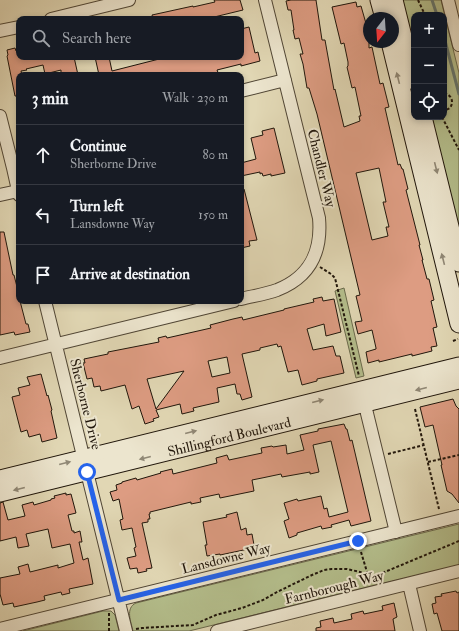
<!DOCTYPE html>
<meta charset="utf-8">
<style>
body{margin:0;font-family:"IM FELL Double Pica",serif;background:#20242c;color:#f1f3f6}
.controls{position:absolute;right:12px;top:12px;display:grid;overflow:hidden;border-radius:8px;box-shadow:0 2px 6px #0003}
.controls button{width:36px;height:36px;display:grid;place-items:center;padding:0;border:0;border-bottom:1px solid #363941;background:#171b24;color:#f1f3f6;font:20px sans-serif}
.compass{position:absolute;left:363px;top:12px;width:36px;height:36px;border-radius:50%;background:#171b24;box-shadow:0 2px 6px #0003;rotate:197deg}
.stop{position:absolute;width:12px;height:12px;margin:-9px;border:3px solid #2563eb;border-radius:50%;background:#fff}
.stop.end{background:#2563eb;border-color:#fff;box-shadow:0 1px 4px #0008}
.list{margin:0;padding:0;list-style:none}
h2{display:flex;justify-content:space-between;align-items:center;height:52px;margin:0;padding:0 16px;font-size:17px}
h2 small{font-size:13px;font-weight:400;color:#9ea1a6}
.list li{display:grid;grid-template-columns:26px 1fr auto;gap:12px;align-items:center;box-sizing:border-box;height:60px;padding:0 16px;border-top:1px solid #363941}
.list b{display:block;font-size:15px;white-space:nowrap}
.list p{margin:0;font-size:13px;white-space:nowrap;color:#9ea1a6}
.list em{font-size:13px;font-style:normal;color:#9ea1a6}
.icon{flex:none;width:22px;height:22px;fill:none;stroke:currentColor;stroke-width:2;stroke-linecap:round;stroke-linejoin:round}
.map{position:relative;flex:none;width:459px;height:631px;overflow:hidden}
.search{position:absolute;background:#171b24;box-shadow:0 2px 6px #0003;left:16px;top:16px;width:228px;height:44px;display:flex;align-items:center;gap:10px;box-sizing:border-box;padding:0 14px;border-radius:8px;color:#9ea1a6;font-size:15px}
.panel{position:absolute;background:#171b24;box-shadow:0 2px 6px #0003;left:16px;top:72px;width:228px;height:232px;border-radius:8px}
.map>svg:first-child{display:block}
</style>
<div class="map">
<svg width="459" height="631" viewBox="0 0 459 631">
<rect width="100%" height="100%" fill="#e1d7b4"/>
<filter id="stains"><feTurbulence type="fractalNoise" baseFrequency=".005" numOctaves="4"/><feColorMatrix values="0 0 0 0 .2 0 0 0 0 .09 0 0 0 0 .02 0 0 0 .5 -.17"/></filter>
<radialGradient id="worn" r=".72"><stop offset=".6" stop-color="#630" stop-opacity="0"/><stop offset="1" stop-color="#630" stop-opacity=".3"/></radialGradient>
<!-- green -->
<path fill="#b4be8c" stroke="#6a6a4c" d="M400,0H441L459,73V241L428,117H444V15H414V58Z
M344,288L364,376L356,378L335,291Z
M459,524V565L189,631H133C131,622 125,608 136,603Z
M103,611H111L115,615L119,631H23Z"/>
<g fill="none" stroke-linecap="round" stroke-linejoin="round">
<!-- stream -->
<path stroke="#66776f" stroke-width="3" d="M432,0L437,15
M444,37L459,94"/>
</g>
<!-- building -->
<path fill="#dd9c82" stroke="#20160b" fill-rule="evenodd" d="M214,0H240L243,10L206,19H153L152,15L193,6V7L215,2Z
M291,0H316L322,40H325L334,90L335,89L344,127L360,121L359,116H361L355,87L352,88L347,67L348,66V62L344,43L341,44L332,7L356,2L357,7L361,6L369,34V48L372,47L380,84L383,83L389,107L385,108L398,165L400,164L402,169H403L408,189L406,190L420,245H419L423,260H422L427,279H429L434,300L431,301L437,327L433,328L437,346L431,347L432,351L412,356V354L379,362V360L368,363L366,352L376,349V348L372,330L358,334L355,322L362,321L356,296L360,295L317,114L309,88H307L303,64L300,54H303L299,38L295,39L293,30H294L291,10H288L286,1ZM379,168L386,202H383L389,227H386L388,236L372,240L356,173Z
M249,27L255,53L258,52L260,61L241,66V64L217,70L219,75H99L95,57H109L112,71L167,57H241V29Z
M15,48L16,51H19V57H74L78,75H61V70L45,74L43,65L26,69L27,70L21,71L22,75H19V96H15L7,56L8,55L7,50Z
M274,128L285,173L271,176V174L263,176L262,173L260,174V172L241,176V163L256,159L251,138L263,135L262,131Z
M241,189H244L257,240L249,241L250,246L241,248Z
M0,232H4L13,275H14L19,295V301H20L26,324H28L30,332L15,335L14,332L0,335Z
M322,297L323,301L334,299L341,332L326,336L324,324L307,329L313,350L333,346L336,356H340L344,373L317,379V381L302,385L298,370L288,372L281,346L278,347L277,344L260,348V350L242,354L252,397L242,400L240,394H237L235,384L217,388L219,402L193,408L194,411L182,414L180,404L156,410L159,417L153,419L154,421L145,424L139,406L132,409L125,385L101,391L100,386L94,387L92,378L87,379L83,363H85L84,359L108,354V352L159,342L158,338L166,336L167,338L211,328L210,325L233,319L242,317L243,320L284,310V309L314,302L313,299ZM227,357L230,373L212,377L208,361ZM184,371L156,409L147,379Z
M41,374L47,396L48,395L52,410L51,411L57,438L42,442L40,434L29,437L27,430L21,432L12,397L20,395L18,388L30,385L27,377Z
M453,399L456,406L459,409V503L452,494L447,491L441,465H442L433,425L425,427L420,407Z
M344,424L346,429H347L350,441L352,440L371,521L351,526L349,520L331,525L332,527L322,529L321,526L297,533V535L289,538L284,521L289,519L284,503L297,499L298,501L321,496L324,509L327,508L329,517L348,512L331,441L313,445L319,472L310,474V472L282,477L281,474L262,478L252,480L254,491L220,498L219,494L200,498L201,502L191,504V502L150,512V514H149L150,519H148V522L142,523L152,568L146,569L147,571L138,573L137,568L130,569L127,558L136,556L134,548L136,547L132,528L122,530L120,520L123,519L119,499L113,501L110,492L117,490L116,485L122,483V482L136,478L137,480L161,473L160,472L172,469L173,474L217,463L216,458L227,455L229,460L262,453L261,448L272,446L273,447L286,445L287,454L304,450L300,435L318,431V429Z
M66,493V495L71,494L76,513L68,515L72,531H74V533L80,531L82,542H79L83,560L88,558L93,584L69,589L70,593L62,595L61,592L44,596L45,600L37,602L14,607L13,603L3,605L0,594V578L20,574L18,567L28,564L30,572L58,565V568L74,563L70,544L52,548L48,529L26,534L29,546L18,548L16,537L0,541V503L3,502L8,520L25,516L22,505L33,502L34,505L51,500V499L55,498L54,496Z
M237,512L241,530L246,528L247,535L252,534L254,545H253V548L220,555V554L207,556L205,545H207L203,522L227,517L226,515Z
M456,591L457,593L459,592V631H442L437,613L434,614L432,604L436,603L435,597L442,596L441,594Z
M394,603L397,617L393,619L395,631H316V628L321,627L320,621L333,618L334,623L352,619L351,614L363,611L364,614L383,610L382,606Z"/>
<g fill="none" stroke-linecap="round" stroke-linejoin="round">
<defs>
<path id="street" d="M448,0L459,45
M51,19L129,0
M0,31L19,27
M241,91L285,80
M0,116L13,168L19,195
M0,195L18,191
M241,299C253,296 266,294 277,290C310,277 322,252 319,218L265,0
M45,301L126,631
M0,358L234,301
M363,397L396,532
M409,584L420,631
M0,629L459,516
M217,631L459,571"/>
<g id="secondary">
<path d="M379,0L384,18"/>
<path d="M394,0L414,81"/>
<path d="M390,42L459,324"/>
<path d="M423,117L459,263"/>
<path d="M0,479L459,366"/>
<path id="s1" d="M0,493L459,380"/>
</g>
</defs>
<!-- street casing -->
<use href="#street" stroke="#504635" stroke-width="14"/>
<!-- secondary casing -->
<use href="#secondary" stroke="#20160b" stroke-width="19"/>
<!-- path -->
<path stroke="#20160b" stroke-width="2" stroke-dasharray="3 2" stroke-linecap="butt" d="M418,0L425,15
M444,75L445,93
M444,93C452,95 454,102 450,108L444,111
M442,117L459,150
M320,267L331,274L335,278L359,376
M453,341L458,339
M415,409L439,509
M388,454L424,445
M428,462L459,455
M361,552L370,582
M136,629L142,628L193,625L216,615L242,608L263,600L277,592L312,575L324,570L332,569H347L360,572L369,576H375L459,541
M109,631V613"/>
<!-- street -->
<use href="#street" stroke="#ece5ce" stroke-width="12"/>
<!-- secondary -->
<use href="#secondary" stroke="#ece5ce" stroke-width="17"/>
</g>
<!-- one-way arrows -->
<defs><path id="oneway-solid" d="M-6-.8H1V-3.2L6.5 0L1 3.2V.8H-6Z"/></defs>
<g fill="#908876">
<use href="#oneway-solid" transform="translate(398 78) rotate(-104)"/>
<use href="#oneway-solid" transform="translate(436 168) rotate(76)"/>
<use href="#oneway-solid" transform="translate(443 259) rotate(-104)"/>
<use href="#oneway-solid" transform="translate(421 389) rotate(166)"/>
<use href="#oneway-solid" transform="translate(318 401) rotate(-14)"/>
<use href="#oneway-solid" transform="translate(191 432) rotate(-14)"/>
<use href="#oneway-solid" transform="translate(145 458) rotate(166)"/>
<use href="#oneway-solid" transform="translate(65 463) rotate(-14)"/>
<use href="#oneway-solid" transform="translate(19 489) rotate(166)"/>
</g>
<g fill="none" stroke-linecap="round" stroke-linejoin="round">
<!-- route -->
<path stroke="#2563eb" stroke-width="5" d="M87,472L119,600L358,541"/>
</g>
<g text-anchor="middle" stroke-width="4" stroke-linejoin="round" paint-order="stroke">
<!-- street labels -->
<g font-size="14" fill="#20160b" stroke="#ece5ce">
<text transform="translate(322 168) rotate(76)" y="5">Chandler Way</text>
<text transform="translate(86 404) rotate(76)" y="5">Sherborne Drive</text>
<text dy="5" stroke="none"><textPath href="#s1" startOffset="236">Shillingford Boulevard</textPath></text>
<text transform="translate(226 558) rotate(-14)" y="5">Lansdowne Way</text>
<text transform="translate(334 587) rotate(-14)" y="5">Farnborough Way</text>
</g>
</g>
<rect width="100%" height="100%" filter="url(#stains)"/>
<rect width="100%" height="100%" fill="url(#worn)"/>
</svg>
<div class="controls">
<button>+</button>
<button>−</button>
<button><svg class="icon" aria-label="locate" viewBox="0 0 24 24"><circle cx="12" cy="12" r="6"/><path d="M12 2v4M12 18v4M2 12h4M18 12h4"/></svg></button>
</div>
<svg class="compass" viewBox="-18 -18 36 36"><path d="M0-13l5 13h-10z" fill="#e53935"/><path d="M0 13l5-13h-10z" fill="#9ea1a6"/></svg>
<div class="stop" style="left:87px;top:472px"></div>
<div class="stop end" style="left:358px;top:541px"></div>
<div class="search"><svg class="icon" aria-label="search" viewBox="0 0 24 24"><circle cx="10" cy="10" r="6"/><path d="M15 15l6 6"/></svg>Search here</div>
<section class="panel">
<h2>3 min<small>Walk · 230 m</small></h2>
<ul class="list">
<li><svg class="icon" aria-label="ahead" viewBox="0 0 24 24"><path d="M12 20V5M6 11l6-6 6 6"/></svg><div><b>Continue</b><p>Sherborne Drive</p></div><em>80 m</em></li>
<li><svg class="icon" aria-label="left" viewBox="0 0 24 24"><path d="M17 20v-9H6M10 6l-5 5 5 5"/></svg><div><b>Turn left</b><p>Lansdowne Way</p></div><em>150 m</em></li>
<li><svg class="icon" aria-label="arrive" viewBox="0 0 24 24"><path d="M6 21V4h12l-3 4 3 4H6"/></svg><div><b>Arrive at destination</b></div></li>
</ul>
</section>
</div>
